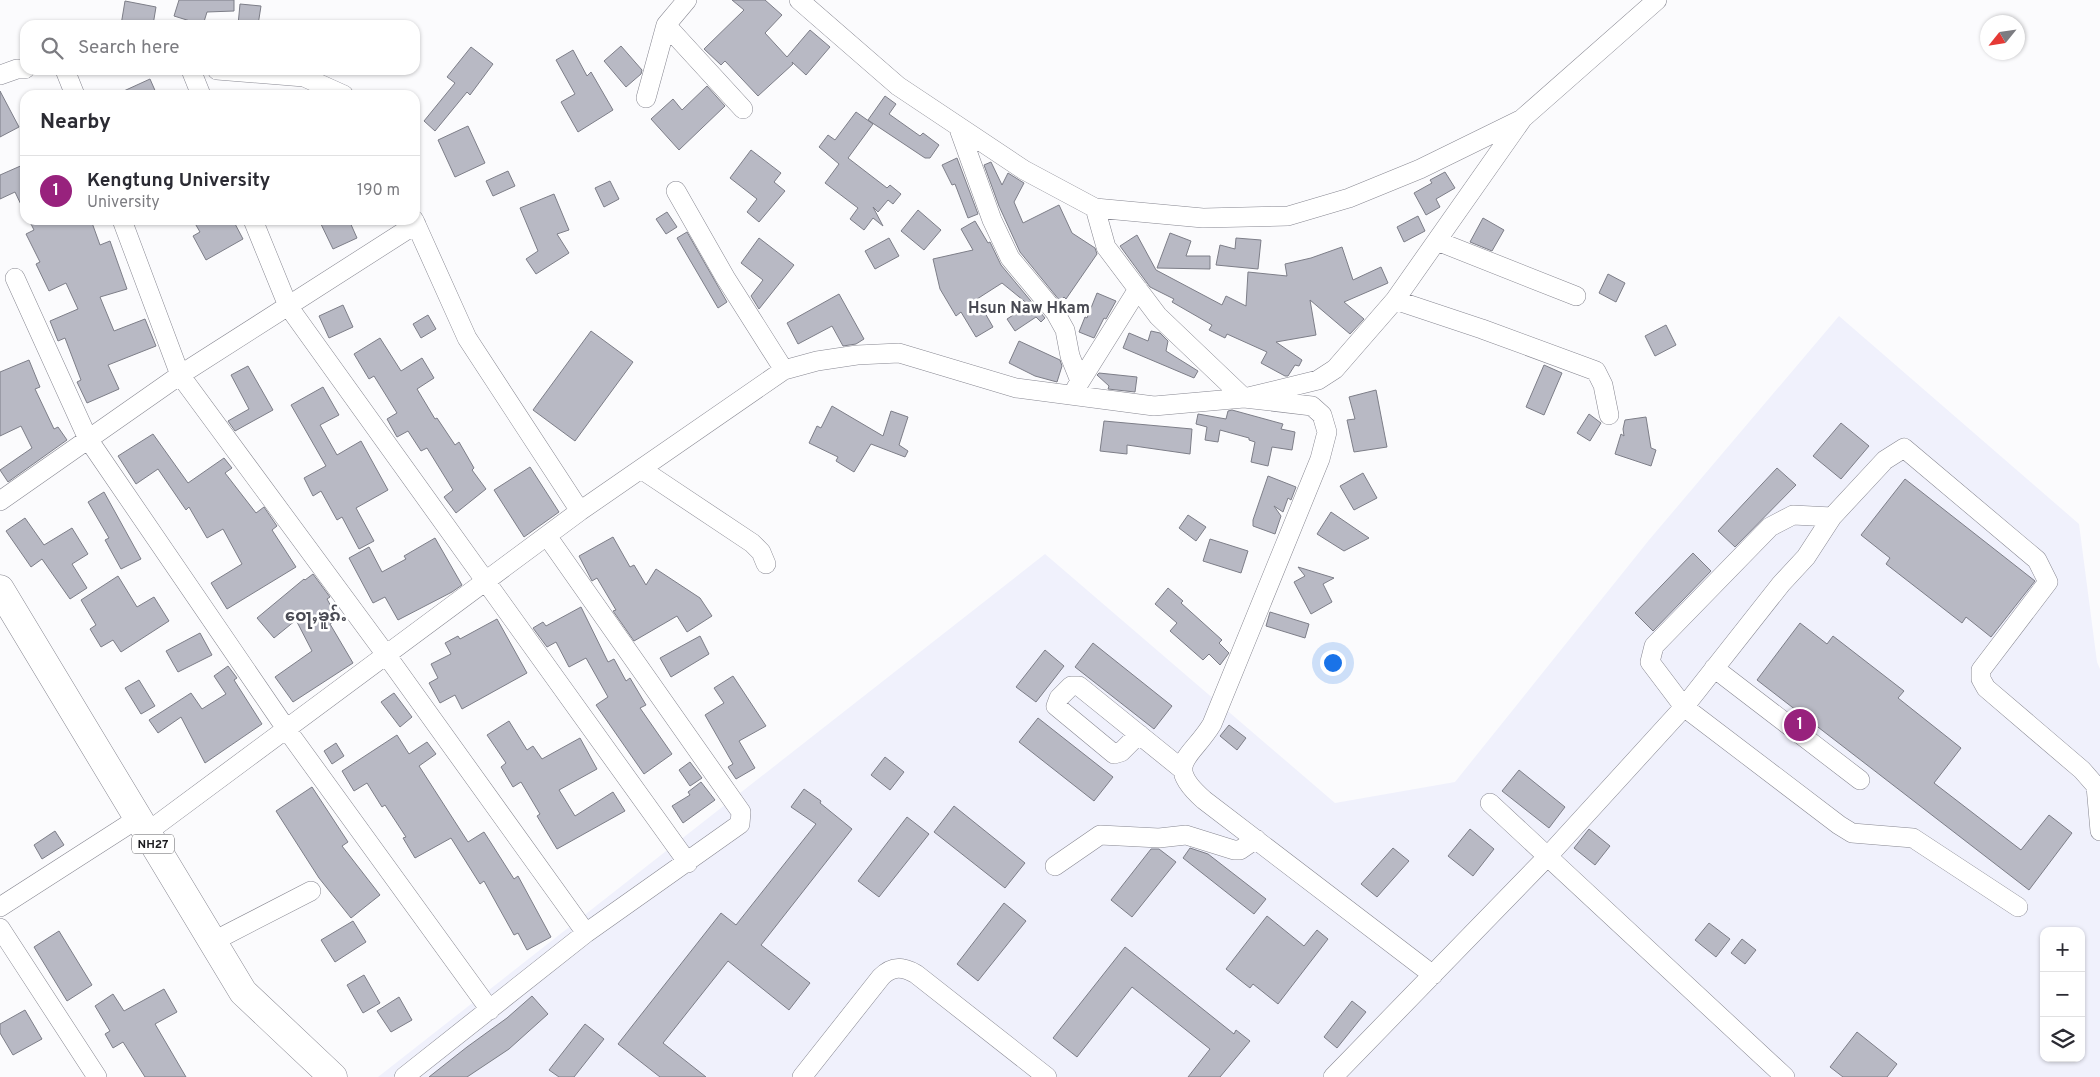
<!DOCTYPE html>
<meta charset="utf-8">
<style>
body{margin:0;font-family:Overpass,"Noto Sans Myanmar",sans-serif;background:#f7f7f7;color:#2b2b33}
.controls{position:absolute;right:15px;bottom:15px;display:grid;overflow:hidden;border-radius:10px;box-shadow:0 1px 4px #0004}
.controls button{width:45px;height:45px;display:grid;place-items:center;padding:0;border:0;border-bottom:1px solid #e1e1e2;background:#fff;color:#2b2b33;font:25px sans-serif}
.compass{position:absolute;left:1980px;top:15px;width:45px;height:45px;border-radius:50%;background:#fff;box-shadow:0 1px 4px #0004;rotate:240deg}
.you{position:absolute;left:1332px;top:662px;width:18px;height:18px;margin:-12px;border:4px solid #fff;border-radius:50%;background:#1a73e8;box-shadow:0 0 0 8px #1a73e833}
.badge{display:grid;place-items:center;width:32px;height:32px;border-radius:50%;background:#98227d;color:#fff;font-size:16px;font-weight:700}
.pin{position:absolute;translate:-50% -50%;border:2px solid #fff;box-shadow:0 1px 5px #0006}
.list{margin:0;padding:0;list-style:none}
h2{display:flex;justify-content:space-between;align-items:center;height:65px;margin:0;padding:0 20px;font-size:21px}
h2 small{font-size:16px;font-weight:400;color:#7c7c81}
.list li{display:grid;grid-template-columns:32px 1fr auto;gap:15px;align-items:center;box-sizing:border-box;height:70px;padding:0 20px;border-top:1px solid #e1e1e2}
.list b{display:block;font-size:19px;white-space:nowrap}
.list p{margin:0;font-size:16px;white-space:nowrap;color:#7c7c81}
.list em{font-size:16px;font-style:normal;color:#7c7c81}
.icon{flex:none;width:28px;height:28px;fill:none;stroke:currentColor;stroke-width:2;stroke-linecap:round;stroke-linejoin:round}
.map{position:relative;flex:none;width:2100px;height:1077px;overflow:hidden}
.search{position:absolute;background:#fff;box-shadow:0 1px 4px #0004;left:20px;top:20px;width:400px;height:55px;display:flex;align-items:center;gap:12px;box-sizing:border-box;padding:0 18px;border-radius:15px;color:#7c7c81;font-size:19px}
.panel{position:absolute;background:#fff;box-shadow:0 1px 4px #0004;left:20px;top:90px;width:400px;height:135px;border-radius:15px}
.map>svg:first-child{display:block}
</style>
<div class="map">
<svg width="2100" height="1077" viewBox="0 0 2100 1077">
<rect width="100%" height="100%" fill="#fbfbfd"/>
<!-- built -->
<path fill="#f0f1fc" fill-rule="evenodd" d="M1839,316L2079,524L2097,662L2100,669V1077H378L1045,554L1335,803L1455,782L1649,540ZM2044,931H2081V1058H2044Z"/>
<!-- building -->
<path fill="#b8b9c4" stroke="#7d7e88" d="M179,0H234V11L207,12L203,25L174,16Z
M732,0H765L782,15L765,33L787,57L810,30L830,47L806,75L792,62L793,64L758,96L725,61L721,65L704,49L744,10Z
M125,1L156,7L153,25H121Z
M240,4L261,6L258,25H238Z
M621,46L642,70L641,74L626,87L604,61Z
M471,47L493,64L470,95L467,92L435,131L424,121L455,83L447,77Z
M573,50L587,76L591,72L613,110L578,132L561,102L575,94L556,60Z
M150,79L157,95H115Z
M707,86L725,106L679,150L651,119L673,99L682,110Z
M0,91L19,127L0,137Z
M885,96L896,104L889,114L920,136L923,133L939,145L930,158H925L868,120Z
M856,112L873,124L848,158L887,188L890,185L901,194L893,204L888,200L878,212L873,207L883,226L873,218L864,230L850,219L858,208L825,183L839,164L819,147L828,135L835,140Z
M468,126L485,163L455,177L438,140Z
M751,150L781,173L774,182L785,191L759,222L747,212L757,199L730,178Z
M957,158L978,214L968,218L955,184L952,185L942,165Z
M991,162L1002,185L1008,173L1024,183L1014,202L1023,223L1059,205L1072,233L1095,248L1097,254L1066,299L1064,297L1060,301L1020,252L999,206L984,165Z
M25,164V213L15,192L0,199V175Z
M508,171L515,186L493,196L486,181Z
M1445,172L1455,188L1436,199L1440,207L1426,215L1414,193L1432,183L1430,180Z
M610,181L619,199L604,207L595,188Z
M554,194L569,230L557,234L569,253L536,274L526,259L538,251L520,208Z
M918,210L941,230L924,250L901,231Z
M667,212L677,227L666,234L656,219Z
M1418,216L1425,231L1404,242L1397,227Z
M1483,218L1504,230L1492,251L1470,242Z
M29,220H91L100,245L110,241L127,289L100,297L114,331L145,319L156,346L108,365L119,389L87,403L77,382L81,380L65,338L58,341L50,321L78,309L66,283L49,291L36,264L40,262L26,234L34,230Z
M193,220H233L243,239L206,260L193,236L200,232Z
M319,220H349L357,238L333,249Z
M975,221L988,243L990,242L1001,265L1045,318L1041,322L1036,317L1015,331L1007,319L1029,305L1002,283L977,299L993,327L976,337L961,312L956,316L940,289L933,259L973,250L961,229Z
M687,232L727,302L718,308L677,238Z
M1170,233L1191,241L1186,256H1210V269L1157,268Z
M1137,235L1156,270L1222,305L1226,296L1246,306L1248,272L1287,276L1285,264L1311,258L1342,247L1353,280L1381,267L1388,283L1344,302L1364,319L1350,334L1310,300L1316,335L1276,342L1302,360L1299,366L1295,365L1288,376H1285L1261,363L1267,352L1227,334L1225,338L1209,330L1212,325L1172,302L1174,299L1150,287L1120,246Z
M759,238L794,265L759,309L751,296L763,280L741,263Z
M889,238L899,256L875,269L865,251Z
M1236,238L1261,240L1258,269L1216,265L1220,245L1235,249Z
M1608,274L1625,283L1616,302L1599,293Z
M1097,293L1116,301L1106,319L1104,318L1094,338L1079,332L1085,317L1087,318Z
M839,294L864,339L856,344L843,346L832,326L798,344L787,323Z
M343,305L353,327L329,338L319,316Z
M428,315L436,329L421,338L413,324Z
M1666,325L1676,345L1655,356L1645,336Z
M591,331L633,362L575,441L533,410Z
M1151,331L1160,333L1168,341L1166,351L1198,371L1194,378L1123,348L1129,333L1148,341Z
M380,338L401,371L422,358L434,378L417,389L435,419L437,418L455,445L459,442L474,468L472,470L486,489L456,513L444,497L453,490L427,448L421,451L408,431L397,437L387,419L397,413L374,376L369,379L354,354Z
M1019,341L1060,360L1062,366L1057,382L1035,376L1009,363Z
M29,360L40,387L35,389L54,429L58,427L67,440L8,482L0,470L32,448L21,426L0,436V372Z
M1544,365L1562,373L1544,415L1526,407Z
M248,366L273,410L235,431L228,421L249,409L231,375Z
M1099,373L1137,377L1135,392L1108,389L1109,386L1097,375Z
M323,387L339,415L320,425L337,455L361,441L388,490L356,508L374,541L359,549L342,517L337,520L321,491L313,496L304,478L326,466L291,405Z
M1376,390L1387,447L1354,452L1347,420L1355,419L1349,397Z
M832,406L883,436L891,411L908,417L899,445L908,451L905,457L871,444L854,472L836,461L838,457L809,443L817,426L821,428Z
M1232,410L1283,424L1281,429L1295,432L1292,450L1272,447L1268,466L1251,462L1255,442L1249,440V438L1220,430L1218,442L1205,440L1207,427L1196,424L1198,414L1226,419L1228,411Z
M1589,414L1601,423L1590,441L1577,433Z
M1646,417L1651,448L1656,450L1651,466L1615,454L1621,434L1624,436L1623,429L1625,420Z
M1104,421L1192,429L1190,454L1127,445V454L1100,451Z
M1841,423L1869,446L1841,479L1813,456Z
M153,434L188,483L224,458L232,468L225,473L256,513L264,507L277,526L272,530L296,567L227,609L211,583L242,564L223,529L207,538L189,507L186,510L158,469L136,484L118,456Z
M530,467L559,512L524,537L494,490Z
M1777,468L1796,485L1735,547L1718,531Z
M1363,473L1377,498L1354,510L1340,486Z
M1268,476L1296,487L1291,500L1288,498L1283,512L1274,506L1281,516L1275,534L1253,526V520Z
M1905,479L2035,581L1991,637L1966,617L1962,623L1886,564L1890,558L1861,535Z
M104,492L141,559L121,569L105,540L109,538L88,502Z
M1331,512L1369,538L1344,551L1317,534Z
M1188,515L1206,527L1196,541L1179,528Z
M25,518L44,545L72,528L88,554L72,564L87,588L70,599L42,559L31,567L6,531Z
M613,537L630,567L634,565L646,585L656,569L700,598L712,616L687,632L677,616L634,641L613,611L616,610L597,578L592,581L579,556Z
M435,538L462,585L452,592L398,620L385,597L373,603L349,558L369,547L382,572L406,559L404,556Z
M1210,539L1248,551L1241,573L1203,561Z
M1693,553L1711,571L1653,631L1635,613Z
M1298,567L1334,578L1323,584L1332,602L1311,614L1294,582L1305,576Z
M313,574L330,597L327,599L338,619L330,624L353,663L293,702L275,677L312,651L296,620L274,638L257,618L304,579L305,580Z
M118,576L137,607L154,597L169,621L121,652L113,640L101,647L90,629L96,625L81,600Z
M1168,588L1183,601L1181,603L1222,640L1219,643L1229,653L1220,665L1209,654L1203,660L1170,631L1177,623L1155,604Z
M581,607L608,662L614,659L626,681L630,678L646,705L640,708L672,754L644,774L596,705L608,697L586,658L569,667L556,642L547,647L533,628L543,622L546,626Z
M1270,612L1309,624L1305,638L1266,626Z
M497,619L527,673L462,709L455,695L440,703L429,683L438,678L431,664L451,654L445,643L458,636L460,639Z
M1800,623L1827,644L1833,636L1904,691L1898,698L1961,748L1934,783L2021,850L2049,815L2072,833L2029,890L1757,680Z
M200,633L212,655L178,672L166,651Z
M700,636L709,654L671,677L660,658Z
M1093,643L1172,706L1154,729L1075,667Z
M1045,650L1064,666L1036,702L1016,687Z
M228,666L237,678L234,680L262,724L205,763L181,717L158,733L149,720L191,693L202,709L226,694L214,676Z
M733,676L766,726L739,741L755,768L736,779L728,767L733,764L705,715L724,703L714,688Z
M139,680L155,706L141,714L125,688Z
M394,693L412,717L400,727L381,702Z
M1038,718L1113,777L1094,801L1019,742Z
M509,721L527,750L533,746L542,759L580,738L597,769L559,790L575,816L613,792L625,811L557,849L537,816L540,814L521,782L513,787L501,767L506,763L487,735Z
M1229,725L1246,738L1237,750L1220,736Z
M397,735L409,754L427,742L436,754L419,766L468,842L484,832L514,879L518,876L551,937L527,950L518,933L514,935L484,881L480,884L451,838L415,858L403,838L406,837L385,805L382,807L367,783L354,791L342,771Z
M336,743L344,756L332,764L324,751Z
M885,757L904,772L890,790L871,775Z
M690,762L702,778L690,786L679,770Z
M1519,770L1565,807L1549,828L1502,791Z
M701,782L715,800L683,823L672,806L690,795L688,792Z
M312,787L348,842L342,846L380,895L351,918L319,878L276,811Z
M804,789L821,801L820,803L852,829L761,945L810,983L789,1010L728,961L663,1043L706,1077H660L618,1044L721,913L736,925L816,824L791,807Z
M954,806L1025,863L1005,888L934,832Z
M907,817L929,834L879,897L858,881Z
M1470,829L1494,849L1473,876L1448,856Z
M1589,829L1610,846L1595,865L1574,848Z
M55,831L64,845L42,859L34,845Z
M1190,848L1208,854L1266,899L1254,914L1183,858Z
M1393,848L1409,861L1377,897L1361,884Z
M1151,849H1159L1176,862L1132,917L1111,900Z
M1004,903L1026,921L978,981L957,964Z
M1267,916L1304,946L1317,930L1328,939L1278,1004L1253,984L1250,988L1226,969Z
M353,921L366,942L335,962L321,940Z
M1709,923L1730,939L1716,957L1695,940Z
M59,931L92,985L67,1001L34,947Z
M1742,939L1756,950L1745,964L1731,953Z
M1125,947L1234,1034L1236,1030L1250,1041L1220,1077H1188L1210,1049L1132,987L1077,1057L1053,1038Z
M364,975L380,1003L363,1013L347,985Z
M164,989L177,1012L155,1024L186,1077H145L123,1042L113,1048L105,1034L110,1031L95,1006L113,994L124,1011Z
M532,996L548,1014L509,1049L467,1077H429L467,1047L507,1018Z
M399,997L412,1020L391,1032L377,1011Z
M1352,1001L1366,1012L1337,1048L1324,1037Z
M25,1010L42,1039L13,1055L0,1033V1024Z
M585,1024L604,1039L574,1077H559L549,1070Z
M1857,1032L1897,1064L1887,1077H1843L1830,1067Z"/>
<g fill="none" stroke-linecap="round" stroke-linejoin="round">
<defs>
<path id="minor" d="M799,0L898,86L1024,170L1095,208L1203,218L1288,216L1349,198L1420,169L1520,120
M666,25L743,109
M65,70L75,95
M191,70L201,95
M217,70L304,77L344,95
M0,75L17,69H25
M646,98L666,25L687,0
M958,126L992,220L1010,258L1055,312L1065,330L1070,356L1080,381
M676,191L725,277L784,370
M1095,208L1106,247L1158,316L1244,398L1312,406L1322,415L1327,432L1320,459L1212,724C1192,758 1162,763 1204,800L1433,975
M122,220L180,375L387,656L586,933
M253,220L288,306L416,224
M414,220L467,338L580,511
M1437,241L1576,296
M15,278L88,439L287,730L490,1010
M1395,300L1482,329L1596,371L1603,385L1609,415
M1076,388L1138,289
M641,469L752,543L761,552L766,564
M0,501L180,375L288,306L688,863
M1832,517L1793,515L1770,527L1654,646L1650,662L1684,707L1839,825L1852,833L1913,838L2018,907
M1714,668L1860,780
M1139,734L1121,752L1114,754L1056,706L1059,698L1071,686H1079L1183,770
M1490,803L1785,1077
M146,833L580,511L784,370L817,361L857,355L899,353L1016,388L1154,406L1244,398L1318,380L1335,369L1395,300L1523,118L1657,0
M1055,866L1100,835L1159,838L1186,835L1234,850H1240L1256,839
M0,907L137,819
M0,928L97,1077
M212,942L311,891
M404,1077L586,933L740,824L741,812L547,536
M802,1077L881,977C893,965 903,967 916,974L1047,1077
M1333,1077L1548,856L1684,707L1781,584L1806,557L1832,517L1885,460L1904,448L2037,560L2048,582L1981,670V679L1986,688L2082,770L2096,786L2100,831"/>
<path id="highway" d="M0,589L243,992L333,1077"/>
</defs>
<!-- minor casing -->
<use href="#minor" stroke="#878791" stroke-width="20"/>
<!-- highway casing -->
<use href="#highway" stroke="#878791" stroke-width="29"/>
<!-- minor -->
<use href="#minor" stroke="#fff" stroke-width="19"/>
<!-- highway -->
<use href="#highway" stroke="#fff" stroke-width="28"/>
</g>
<g text-anchor="middle" stroke-width="5" stroke-linejoin="round" paint-order="stroke">
<!-- shield labels -->
<rect fill="#fff" stroke="#5f5f62" stroke-width="1" x="132" y="834.5" width="42" height="19" rx="4"/>
<g font-size="12" font-weight="bold" fill="#1b1b1f">
<text x="153" y="848">NH27</text>
</g>
<!-- quarter labels -->
<g font-size="16" font-weight="bold" fill="#494a53" stroke="#fff">
<text x="1029" y="313">Hsun Naw Hkam</text>
<text x="316" y="621">ဝေႃႇၶူၵ်ႉ</text>
</g>
</g>
</svg>
<div class="controls">
<button>+</button>
<button>−</button>
<button><svg class="icon" aria-label="layers" viewBox="0 0 24 24"><path d="M12 4l9 5-9 5-9-5zM3 14l9 5 9-5"/></svg></button>
</div>
<svg class="compass" viewBox="-18 -18 36 36"><path d="M0-13l5 13h-10z" fill="#e53935"/><path d="M0 13l5-13h-10z" fill="#7c7c81"/></svg>
<div class="you"></div>
<div class="pin badge" style="left:1800px;top:725px">1</div>
<div class="search"><svg class="icon" aria-label="search" viewBox="0 0 24 24"><circle cx="10" cy="10" r="6"/><path d="M15 15l6 6"/></svg>Search here</div>
<section class="panel">
<h2>Nearby<small></small></h2>
<ul class="list">
<li><span class="badge">1</span><div><b>Kengtung University</b><p>University</p></div><em>190 m</em></li>
</ul>
</section>
</div>
